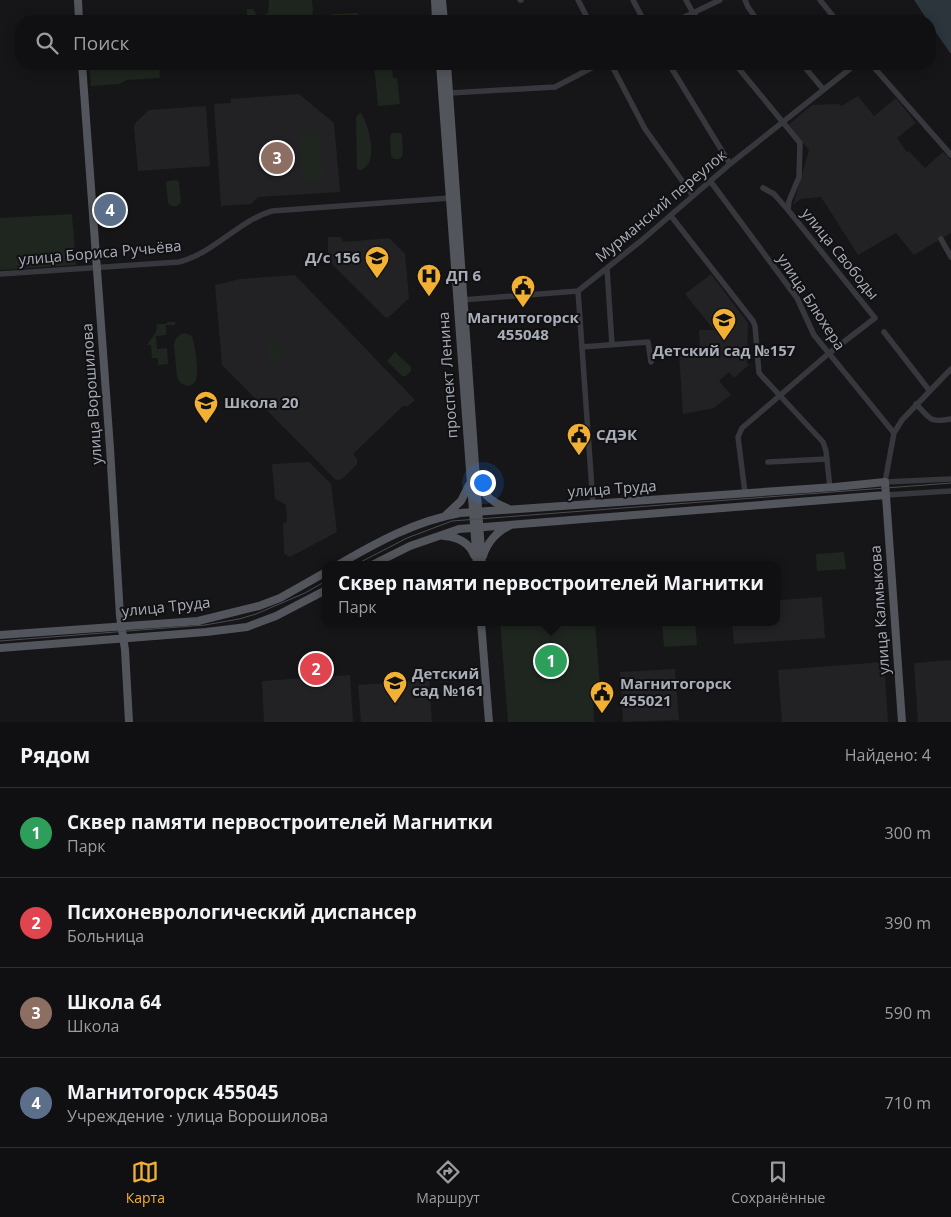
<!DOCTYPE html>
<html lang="ru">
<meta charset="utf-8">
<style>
body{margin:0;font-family:"Open Sans",sans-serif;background:#1e1e20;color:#f1f3f6}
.you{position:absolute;left:482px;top:482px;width:18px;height:18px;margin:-12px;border:4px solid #fff;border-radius:50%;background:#1a73e8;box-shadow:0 0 0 8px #1a73e833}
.badge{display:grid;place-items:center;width:32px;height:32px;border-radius:50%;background:#f2b134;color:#fff;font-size:16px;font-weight:700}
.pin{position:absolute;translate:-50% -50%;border:2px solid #fff;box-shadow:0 1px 5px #0006}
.popup{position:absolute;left:322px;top:561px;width:458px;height:65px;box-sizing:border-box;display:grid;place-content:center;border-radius:10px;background:#101012;filter:drop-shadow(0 1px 4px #0005);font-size:16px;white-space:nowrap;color:#9c9d9f}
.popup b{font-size:19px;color:#f1f3f6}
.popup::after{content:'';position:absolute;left:50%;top:100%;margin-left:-10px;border:10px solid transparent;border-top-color:#101012}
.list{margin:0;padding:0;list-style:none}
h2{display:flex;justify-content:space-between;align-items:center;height:65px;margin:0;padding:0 20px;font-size:21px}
h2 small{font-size:16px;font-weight:400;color:#9c9d9f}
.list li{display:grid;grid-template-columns:32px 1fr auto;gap:15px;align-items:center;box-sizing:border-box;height:90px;padding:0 20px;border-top:1px solid #303032}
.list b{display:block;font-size:19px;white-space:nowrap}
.list p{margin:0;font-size:16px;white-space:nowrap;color:#9c9d9f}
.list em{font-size:16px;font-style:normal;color:#9c9d9f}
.icon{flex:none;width:28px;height:28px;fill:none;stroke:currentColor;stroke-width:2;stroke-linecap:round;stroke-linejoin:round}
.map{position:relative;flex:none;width:951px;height:722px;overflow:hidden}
.search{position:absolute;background:#101012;box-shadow:0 2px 12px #0003;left:15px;right:15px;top:15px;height:55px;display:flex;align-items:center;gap:12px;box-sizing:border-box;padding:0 18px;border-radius:20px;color:#9c9d9f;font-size:19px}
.sheet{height:425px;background:#101012}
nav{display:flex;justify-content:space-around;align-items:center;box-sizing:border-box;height:70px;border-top:1px solid #303032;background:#101012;font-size:14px;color:#9c9d9f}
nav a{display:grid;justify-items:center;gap:2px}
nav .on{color:#f2b134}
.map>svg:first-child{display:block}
</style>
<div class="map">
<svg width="951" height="722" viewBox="0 0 951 722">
<rect width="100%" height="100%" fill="#161618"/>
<!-- built -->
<path fill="#222225" d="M299,94L334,123L340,192L258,197L251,204L221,206L214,104L231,103V99Z
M858,96L874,116L896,98L916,123L897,138L907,152L909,151L925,168L943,152L951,160V233L914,255L896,233L858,255L821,197L801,199L793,205L809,150L788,125L812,105L839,104L841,106Z
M206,106L210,166L138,171L134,127L136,122L149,110Z
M328,237H341L343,242L389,238L405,254L409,298L388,318L385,317L328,260Z
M711,274L748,323L747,363L749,365L734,378L729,372L719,381L731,395L714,408L683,414L679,354L700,352L699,330H714L685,294Z
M295,275L415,400L408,406H403L353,454L357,459V464L342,479L336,480L222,365L215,285L240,279Z
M309,462L331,484L337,532L290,557L284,554L283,524L287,521L286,505L275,499L272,464Z
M822,597L825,638L734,644L732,622H776V602L780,600Z
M951,660V722H918L914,663Z
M884,662L888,722H782L778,670Z
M675,669L679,720L623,722L620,672Z
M350,675L353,722H264L262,681Z
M429,680L432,722H361L358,685Z"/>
<!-- green -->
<path fill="#1e261f" d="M269,0H312L313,9L312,14L315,16L316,21H288L284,17H279L274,21H252L247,16V9H253L258,17L268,13Z
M357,13L360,15L361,21H317V17L331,16L332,14Z
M89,64H159L160,78L127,80L119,84L91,86Z
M374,64H392L393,78H397L400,104L378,106Z
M361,113C369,125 380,165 360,170L357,169L356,118L358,114Z
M319,132L323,181L303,182L299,134Z
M392,133H400L402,135L403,155L400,159H394L391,156L390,136Z
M176,180L179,182L181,202L177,206H171L168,203L166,183L168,181Z
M72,214L76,265L0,270V218Z
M168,322H175V325H166V335L156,336L157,349L167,348L168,364L158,365V358H152L151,345H147L156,332L157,324H166Z
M185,333L192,336C195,345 200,375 195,382C193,385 191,385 188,386L180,383L177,377L174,345C175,338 178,335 185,333Z
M270,339L284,352L270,368L268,340Z
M395,352L411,367V371L406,376H402L387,361Z
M844,552L846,569L817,571L816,554Z
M500,622H595L601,700L593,701L594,722H508Z
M662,622H695L697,645L664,647Z"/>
<!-- water -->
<path fill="#2c353c" d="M914,0H951V54L930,24V21H928Z"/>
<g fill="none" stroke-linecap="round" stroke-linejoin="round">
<!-- minor -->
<path stroke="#37383d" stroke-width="5.5" d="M520,0H521
M578,0L589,21
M633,0L644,21
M686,0L693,13L700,21
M745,0L748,7L758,21
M820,0L837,21
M676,21L720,0
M611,64L645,129L693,196
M669,64L730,164
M735,64L800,143L799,177L789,201L788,210
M802,64L823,89
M871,64L951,155
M450,93L555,87L599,64
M711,182L797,298L814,335L894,433
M671,216L753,321L755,326L759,373L823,442L826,451L830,488
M941,239L951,257
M607,268L612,345
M0,274L179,262C214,253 238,221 272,211L450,198
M578,291L593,504
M461,300L578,291L642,240L730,164L856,64
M884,332L929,390
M582,347L648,342L651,362
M951,369L902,420L894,433L885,482L951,479
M916,404C931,419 929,423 951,419
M768,462L827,459
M745,493L738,437L742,428L828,354L875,318L788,210L774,194L763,188
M886,495L951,491"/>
<!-- major -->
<path stroke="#53555c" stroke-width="8" d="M78,0L79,21
M435,0L436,21
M442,0L444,21
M82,64L110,448L120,616L125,650L129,722
M440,64L477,565
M447,64L482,565
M478,484C484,495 495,504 507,508
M446,515L461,501L469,485
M444,536C457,537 469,542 474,555
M483,556C487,543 497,531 509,526
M338,565C377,542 416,521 460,513L835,487L885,482L902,722
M372,565L410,546L459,529L886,495
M481,622L489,722
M0,635L198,621L259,606L280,598L326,572
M0,648L206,632L247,627L276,616L326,590"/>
<!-- tram -->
<path stroke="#4a4c52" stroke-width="1" d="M355,565L407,538L452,521L951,483
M0,641L205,625L239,619L256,614L305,593L326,581"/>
</g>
<!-- icons -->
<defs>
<symbol id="school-pin" viewBox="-11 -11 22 30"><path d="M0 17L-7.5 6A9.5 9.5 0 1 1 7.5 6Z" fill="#f2b134" stroke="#111113"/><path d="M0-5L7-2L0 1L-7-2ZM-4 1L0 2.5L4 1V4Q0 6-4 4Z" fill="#111"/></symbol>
<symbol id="hospital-pin" viewBox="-11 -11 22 30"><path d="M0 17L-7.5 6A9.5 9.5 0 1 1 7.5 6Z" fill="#f2b134" stroke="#111113"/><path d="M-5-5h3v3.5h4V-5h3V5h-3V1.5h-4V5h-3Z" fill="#111"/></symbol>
<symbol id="civic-pin" viewBox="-11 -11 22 30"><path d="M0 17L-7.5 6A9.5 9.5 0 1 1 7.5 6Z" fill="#f2b134" stroke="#111113"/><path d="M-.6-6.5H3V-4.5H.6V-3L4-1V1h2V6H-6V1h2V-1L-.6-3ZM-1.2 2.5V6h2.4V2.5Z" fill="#111"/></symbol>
</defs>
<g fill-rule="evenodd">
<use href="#school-pin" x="363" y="244" width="28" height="38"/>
<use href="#hospital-pin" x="415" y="262" width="28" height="38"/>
<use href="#civic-pin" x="509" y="273" width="28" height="38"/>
<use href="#school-pin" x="710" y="306" width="28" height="38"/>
<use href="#school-pin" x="192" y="389" width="28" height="38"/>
<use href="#civic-pin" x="565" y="421" width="28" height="38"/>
<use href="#school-pin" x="381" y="669" width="28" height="38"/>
<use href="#civic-pin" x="588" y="679" width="28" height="38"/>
</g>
<g text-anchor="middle" stroke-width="4" stroke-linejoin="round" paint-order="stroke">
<!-- street labels -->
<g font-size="15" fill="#a8adb8" stroke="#111113">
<text transform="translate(661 206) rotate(-40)" y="5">Мурманский переулок</text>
<text transform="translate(100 253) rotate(-5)" y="5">улица Бориса Ручьёва</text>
<text transform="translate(840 254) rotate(51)" y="5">улица Свободы</text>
<text transform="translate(811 302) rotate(57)" y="5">улица Блюхера</text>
<text transform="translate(448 375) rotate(-94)" y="5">проспект Ленина</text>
<text transform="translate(92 394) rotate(-94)" y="5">улица Ворошилова</text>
<text transform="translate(612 489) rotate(-4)" y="5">улица Труда</text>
<text transform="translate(166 607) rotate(-6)" y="5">улица Труда</text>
<text transform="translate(880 610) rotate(-94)" y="5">улица Калмыкова</text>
</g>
<!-- poi labels -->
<g font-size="15" font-weight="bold" fill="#a8adb8" stroke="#111113" text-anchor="start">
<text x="360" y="263" text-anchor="end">Д/с 156</text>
<text x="446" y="281">ДП 6</text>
<text x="523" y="323" text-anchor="middle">Магнитогорск<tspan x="523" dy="17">455048</tspan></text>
<text x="724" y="356" text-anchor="middle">Детский сад №157</text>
<text x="224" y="408">Школа 20</text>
<text x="596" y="440">СДЭК</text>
<text x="412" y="679">Детский<tspan x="412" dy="17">сад №161</tspan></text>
<text x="620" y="689">Магнитогорск<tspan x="620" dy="17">455021</tspan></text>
</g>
</g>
</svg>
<div class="you"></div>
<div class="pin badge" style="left:551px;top:661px;background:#2e9e5b">1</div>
<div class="popup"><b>Сквер памяти первостроителей Магнитки</b>Парк</div>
<div class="pin badge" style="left:316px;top:669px;background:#e0444e">2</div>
<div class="pin badge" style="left:277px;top:158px;background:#8d6e63">3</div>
<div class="pin badge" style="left:110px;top:210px;background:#5c6f8a">4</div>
<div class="search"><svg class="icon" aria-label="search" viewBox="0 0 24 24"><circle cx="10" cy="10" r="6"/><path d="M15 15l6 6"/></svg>Поиск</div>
</div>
<section class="sheet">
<h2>Рядом<small>Найдено: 4</small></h2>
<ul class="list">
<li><span class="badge" style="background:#2e9e5b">1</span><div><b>Сквер памяти первостроителей Магнитки</b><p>Парк</p></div><em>300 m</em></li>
<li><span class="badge" style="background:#e0444e">2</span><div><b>Психоневрологический диспансер</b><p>Больница</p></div><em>390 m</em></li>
<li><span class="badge" style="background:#8d6e63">3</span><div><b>Школа 64</b><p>Школа</p></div><em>590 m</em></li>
<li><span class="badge" style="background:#5c6f8a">4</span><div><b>Магнитогорск 455045</b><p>Учреждение · улица Ворошилова</p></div><em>710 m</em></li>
</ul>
</section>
<nav>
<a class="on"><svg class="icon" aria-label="map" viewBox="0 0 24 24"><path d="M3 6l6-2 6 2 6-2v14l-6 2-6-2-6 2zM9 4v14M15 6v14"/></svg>Карта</a>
<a><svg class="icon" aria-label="directions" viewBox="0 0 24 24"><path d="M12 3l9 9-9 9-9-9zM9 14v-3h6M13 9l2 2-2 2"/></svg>Маршрут</a>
<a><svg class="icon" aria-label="saved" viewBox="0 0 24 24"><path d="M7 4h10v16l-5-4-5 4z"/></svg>Сохранённые</a>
</nav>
